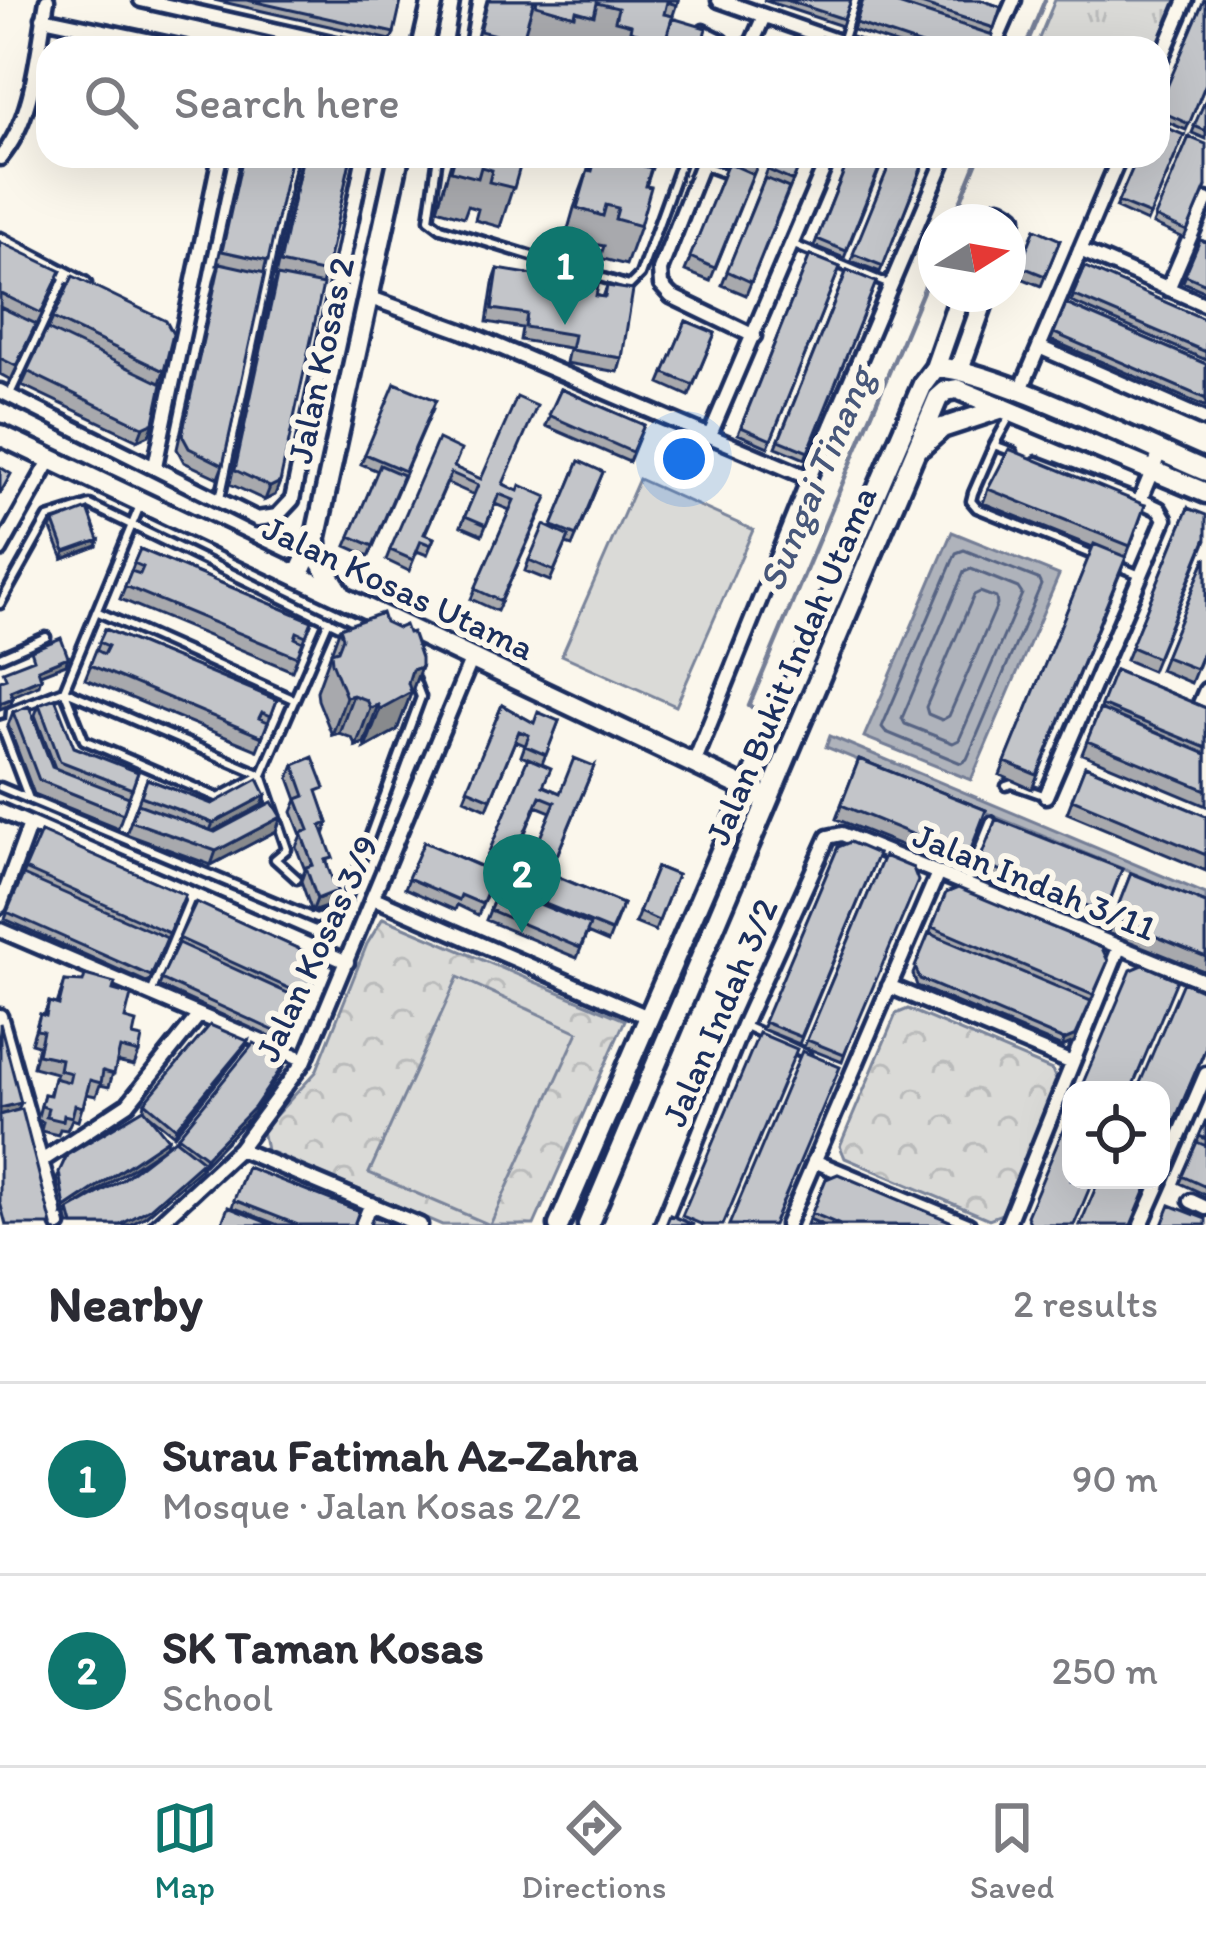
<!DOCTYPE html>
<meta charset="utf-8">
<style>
body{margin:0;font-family:Itim,sans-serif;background:#f2f2f3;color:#2b2b33}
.controls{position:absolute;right:36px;bottom:36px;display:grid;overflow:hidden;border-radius:24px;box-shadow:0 12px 48px #0002}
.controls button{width:108px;height:108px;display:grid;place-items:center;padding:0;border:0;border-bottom:3px solid #e1e1e2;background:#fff;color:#2b2b33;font:60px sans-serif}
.compass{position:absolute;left:918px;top:204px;width:108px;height:108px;border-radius:50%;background:#fff;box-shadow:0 12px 48px #0002;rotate:79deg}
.you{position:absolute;left:684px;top:459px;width:42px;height:42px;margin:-30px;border:9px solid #fff;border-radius:50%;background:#1a73e8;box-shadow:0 0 0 18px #1a73e833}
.badge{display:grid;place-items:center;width:78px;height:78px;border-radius:50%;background:#0f766e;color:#fff;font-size:39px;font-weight:700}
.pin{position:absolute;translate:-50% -99px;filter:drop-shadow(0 3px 6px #0008)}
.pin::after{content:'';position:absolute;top:63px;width:42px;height:36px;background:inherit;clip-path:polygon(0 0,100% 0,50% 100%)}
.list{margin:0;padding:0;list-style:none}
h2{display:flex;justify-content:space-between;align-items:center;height:156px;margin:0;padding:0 48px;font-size:51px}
h2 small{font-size:39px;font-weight:400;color:#7c7c81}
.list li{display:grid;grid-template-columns:78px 1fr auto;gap:36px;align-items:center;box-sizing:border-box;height:192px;padding:0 48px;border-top:3px solid #e1e1e2}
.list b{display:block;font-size:45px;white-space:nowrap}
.list p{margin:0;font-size:39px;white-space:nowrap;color:#7c7c81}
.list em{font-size:39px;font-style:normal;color:#7c7c81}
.icon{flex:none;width:66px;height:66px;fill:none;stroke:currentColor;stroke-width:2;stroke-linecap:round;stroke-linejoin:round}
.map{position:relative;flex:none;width:1206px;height:1225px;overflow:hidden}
.search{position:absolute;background:#fff;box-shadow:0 12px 48px #0002;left:36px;right:36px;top:36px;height:132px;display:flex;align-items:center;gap:30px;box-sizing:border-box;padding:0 42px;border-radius:36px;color:#7c7c81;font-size:45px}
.sheet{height:540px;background:#fff}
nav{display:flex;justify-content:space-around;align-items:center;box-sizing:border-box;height:168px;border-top:3px solid #e1e1e2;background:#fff;font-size:33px;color:#7c7c81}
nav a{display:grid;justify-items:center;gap:6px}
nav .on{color:#0f766e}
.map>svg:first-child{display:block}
</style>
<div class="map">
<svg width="1206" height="1225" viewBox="0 0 1206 1225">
<defs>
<pattern id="grass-tufts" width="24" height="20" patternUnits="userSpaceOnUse" patternTransform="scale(3)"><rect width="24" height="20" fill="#dadad7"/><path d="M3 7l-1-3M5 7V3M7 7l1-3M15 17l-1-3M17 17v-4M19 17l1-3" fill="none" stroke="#babbbb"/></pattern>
<pattern id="park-crowns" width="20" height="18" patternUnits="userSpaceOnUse" patternTransform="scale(3)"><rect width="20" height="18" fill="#dadad7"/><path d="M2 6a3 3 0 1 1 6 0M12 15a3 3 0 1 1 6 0" fill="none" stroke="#babbbb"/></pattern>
</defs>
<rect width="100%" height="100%" fill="#fbf7ec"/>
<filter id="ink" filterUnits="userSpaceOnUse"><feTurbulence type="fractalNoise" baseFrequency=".00833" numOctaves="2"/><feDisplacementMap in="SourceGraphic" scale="24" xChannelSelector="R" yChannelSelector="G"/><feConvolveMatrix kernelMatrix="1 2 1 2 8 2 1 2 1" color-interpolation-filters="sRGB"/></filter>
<g filter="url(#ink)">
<!-- grass -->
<path fill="url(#grass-tufts)" stroke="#7a849a" stroke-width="3" d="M1055,0H1176L1156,48H1035Z"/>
<!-- park -->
<path fill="url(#park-crowns)" stroke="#7a849a" stroke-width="3" d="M383,918L625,1020L534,1225H442L266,1150L262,1130L316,1072L367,944Z
M908,1009L1052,1070L1057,1082L1002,1214L989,1219L845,1158L840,1146L896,1014Z"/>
<!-- pitch -->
<path fill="#dadad7" stroke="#7a849a" stroke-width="3" d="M639,479L753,530L676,706L562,655Z
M458,977L578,1032L490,1225L369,1173Z"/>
<!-- water -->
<path fill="#afb3bb" stroke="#747e96" stroke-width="3" d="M952,532L1059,575L971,780L864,737Z
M830,736L1206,894V903L826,747Z"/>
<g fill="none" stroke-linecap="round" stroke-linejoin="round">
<!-- shore -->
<path stroke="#566483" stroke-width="3" d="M964,550L1038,579L1041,585L967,759L961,763L886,732L882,727L956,553Z
M971,569L1018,588L1022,594L959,740L953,743L905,724L902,718L964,572Z
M980,592L996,598L997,605L949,716L942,720L928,714L926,707L974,595Z"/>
<!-- stream -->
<path stroke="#747e96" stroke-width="4.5" d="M1025,48L1045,0
M952,222L979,156
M763,712L749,706L936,260"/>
<defs>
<path id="lane" d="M703,29L723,39L721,48
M842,42L855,0
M458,48L466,0
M438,156L429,219L441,228L629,286L640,275L683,156
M702,165L732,176
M794,245L890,285
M9,396L66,275
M1010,416L994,445L1013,452
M994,445L973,493L971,501L977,508L1093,555
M1037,461L1137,499
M220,499L292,156
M141,503L64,690L84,740L219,798L262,775L329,620
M1116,565L1140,575
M0,604L48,518L90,505L346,629
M96,611L293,699
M0,657L46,637
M0,725L10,722L11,711L64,690L262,775L287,849L275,859L297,879
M1,725L29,799
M1006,786L1012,784L1046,796
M0,787L316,919L343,909L421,697L413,676
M965,885L991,821
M152,991L192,895
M743,1025L806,1054"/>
<path id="street" d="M141,0L354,48
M719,0L856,48
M43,18L185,48
M750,48L764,16
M993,48L1014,0
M1158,66L1186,0
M705,156L660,270L661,285L671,296L754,336
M0,158C34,119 38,50 47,0
M0,240L84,284
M1080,250L1206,305
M1168,289L1206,200
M368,297L462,331L809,478
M1039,347L1206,420
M0,391L257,519L277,516L292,500L364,156
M1020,392L1120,156
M710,435L829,156
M155,466L220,156
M0,550L51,459
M1199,706L1206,690
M694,763L809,478L946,156
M1046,796L1165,519L1159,509L1140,500L1160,452
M0,811L347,962
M374,898L648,1017
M0,906L30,824
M0,930L305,1060
M889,986L1072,1063
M0,1016L59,1225
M239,1149L420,1225
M814,1161L968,1225
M40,1162L128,1104L199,1015
M1161,1179L1206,1074
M1191,1201L1206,1208
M157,1225L239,1149L305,1060L472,658
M362,1225L371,1204
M662,1225L743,1025L828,837L842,834L1206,982
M787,1225L938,873
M1007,1225L1119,948
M1141,1225L1161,1180"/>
<path id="secondary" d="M422,48L433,0
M987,222L990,214L999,211L1011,218L1008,234
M935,368C978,363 1155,450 1206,471
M959,369L986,294
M0,435L760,795
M922,446L942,428L1003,408
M316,541L317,557L342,596
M298,576L316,536L399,156
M559,1225L923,384L935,368L961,294
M588,1225L938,398L946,391L957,389L1206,493"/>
</defs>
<!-- lane casing -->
<use href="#lane" stroke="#1b2f5e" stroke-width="15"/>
<!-- street casing -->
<use href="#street" stroke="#1b2f5e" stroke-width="21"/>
<!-- secondary casing -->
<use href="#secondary" stroke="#1b2f5e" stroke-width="27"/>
<!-- lane -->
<use href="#lane" stroke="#fbf7ec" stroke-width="6"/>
<!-- street -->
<use href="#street" stroke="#fbf7ec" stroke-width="12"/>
<!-- secondary -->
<use href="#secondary" stroke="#fbf7ec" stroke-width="18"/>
</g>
<!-- wall -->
<path fill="#a8a9ad" stroke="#1b2f5e" stroke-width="3" d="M214,0H391L394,33L391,40Z
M487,0H678L672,18L701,48H487L475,44Z
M763,0H851L842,26Z
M863,0L989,48H908L853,30Z
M886,0H981L1001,7L991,35Z
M1206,84L1186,130L1158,118V108Z
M1206,99V139L1192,133Z
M1184,135L1147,222L1116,208L1138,156Z
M1189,137L1206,187L1184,238L1153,224Z
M241,156H291L264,272L223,465L218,478L184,462L177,449L215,277L219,265H217Z
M301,156H351L275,495L265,500L230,484L272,289L277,277H275Z
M453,156H523L500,227L475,220L478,209L468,206L464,217L437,209Z
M593,156H656L646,186L640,226L626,265L600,258L604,246L593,244L589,254L563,247L574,208L588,170H590Z
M731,156H761L710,281L685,271Z
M773,156H803L746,295L722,285Z
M850,156H885L844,258L814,246Z
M893,156H927L880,272L851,261Z
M1035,229L1060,240L1041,286L1016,276Z
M1200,240L1206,242V292L1183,282Z
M0,242L56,285L11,380L0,374Z
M810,255L840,267L768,447L738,434Z
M1085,267L1206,320V360L1071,302Z
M498,269L603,297L607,286L622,358L618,372L566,363L569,348L520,340L522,328L487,322L493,283Z
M847,270L876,282L805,459L776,447Z
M1066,304L1206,364V407L1051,340Z
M53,318L164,371L160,383L154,422L149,435L138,440L22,385Z
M686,321L715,333L689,396L660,383Z
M561,389L644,425L629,462L546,426Z
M432,411L369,556L346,546L378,471L361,464L365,454Z
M579,461L603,472L572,546L566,544L550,581L525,571L529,560L551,529Z
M454,467L481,479L504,484L543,508L497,611L471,599L510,510L495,504L482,535L461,526L474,495L447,483L425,534L434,538L427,555L417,551L409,571L386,560L390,550Z
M988,489L1145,505L1121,571L1032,789L1000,775L1093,547L983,503Z
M1188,508L1206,540L1152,671L1126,660Z
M54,522L99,540L97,546L63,559L51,529Z
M140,549L312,621L292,671L120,599Z
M1206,557V646L1191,683L1160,670Z
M385,622L421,667L397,730L365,748L364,743L356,746L352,738L339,733L332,735L318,700L317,691L340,628Z
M105,629L277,700L257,750L85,679Z
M1115,670L1206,708V806L1082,754Z
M39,704L74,747L138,772L118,828L34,794L8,725L13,712L52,767L55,768L35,715Z
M502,705L534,723L559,721L542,764L544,786L560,793L594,766L548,877L528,869L551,812L536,806L504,884L493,880L478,915L457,905L455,910L405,888L424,842L483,867L528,759L521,756L525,745L515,741L487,809L464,799Z
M859,759L986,810L963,870L836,819Z
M294,765L320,801L328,823L324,835L328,869L337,891L332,905L312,912L301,881L305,870L296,847L301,835L292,812L297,800L289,778Z
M1085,766L1206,816V871L1067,813Z
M147,779L212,804L266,795L262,805L213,831L215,832L281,817L276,831L211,865L126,834Z
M996,819L1122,869L1100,927L974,876Z
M41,832L185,895L149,983L5,919Z
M838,847L878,854L799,1044L762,1029Z
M884,856L913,868L842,1062L804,1047Z
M657,867L677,875L655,931L635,923Z
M1131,873L1206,903V972L1108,933Z
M556,876L623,904L608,942L587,933L577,958L486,920L499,887L544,906Z
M946,893L1108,961L1074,1042L1062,1047L917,986L913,974Z
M196,902L323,960L286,1044L159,986Z
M65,981L113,990L139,1053L134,1066L116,1062L109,1087L100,1085L96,1096L86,1094L78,1121L72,1119L67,1130L60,1129L58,1135L41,1131L43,1122L37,1120L44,1094L49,1095L56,1073L33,1067L38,1045L31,1043L40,1014L44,1015L49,1002L57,1004Z
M248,1041L245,1048L174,1135L146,1112L63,1214L57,1179L67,1155L144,1109L145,1102Z
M1206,1048L1169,1136L1161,1132V1090Z
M283,1068L252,1115L204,1164L203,1163L201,1168L146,1216L130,1225H69L67,1217L69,1210L122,1180L176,1140L178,1136Z
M1206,1120V1195L1180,1183Z
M247,1167L354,1225H278L232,1207Z
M826,1179L959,1225H807Z"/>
<!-- shaded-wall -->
<path fill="#888a8d" stroke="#1b2f5e" stroke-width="3" d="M154,422L149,435L138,440L143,427Z
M280,482L275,495L265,500L270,487Z
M99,540L97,546L63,559L65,552Z
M68,657L66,664L35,676L38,669Z
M421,667L397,730L365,748L380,709L412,670Z
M41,678L39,685L8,698L10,691Z
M353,695L339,733L332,735L346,697Z
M13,698L10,705L0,709V703Z
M378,705L364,743L356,746L370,708Z
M266,795L262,805L209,833L213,823Z
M281,817L276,831L211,865L216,851Z
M337,891L332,905L312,912L317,899Z
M1091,1001L1074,1042L1062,1047L1064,1040Z
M248,1041L245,1048L174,1135L176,1128Z
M286,1061L283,1068L252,1115L204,1164L206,1157Z
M21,1103L18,1110L0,1115V1108Z
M168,1139L166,1146L63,1214L65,1208Z
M203,1161L201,1168L146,1216L130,1225H120Z"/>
<!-- building -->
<path fill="#c3c5c9" stroke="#1b2f5e" stroke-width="3" d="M247,0H391L401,2L394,33Z
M488,0H534L522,42L480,31Z
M537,0H678L677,5L667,2L664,14L673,16L666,41L630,31L631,25L615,21L618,8L597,3L594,16L576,11L575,16L536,5Z
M786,0H851L844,19Z
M863,0H886L993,35L989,48H931L856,23Z
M909,0H981L1001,7L994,28Z
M1204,0H1206V83L1189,124L1158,110V108Z
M672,18L706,28L701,48H663Z
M822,37L847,48H817Z
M490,40L515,47L514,48H488Z
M778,42L794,48H775Z
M1206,99V131L1194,126Z
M1158,124L1184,135L1150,215L1118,202L1138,156H1158Z
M1189,137L1206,144V186L1187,231L1155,217Z
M243,156H291L268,261L222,251Z
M303,156H351L326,273L280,263Z
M455,156H523L514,188L489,182L492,170L481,167L478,178L451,171Z
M596,156H640L637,164L651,168L646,186L651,187L640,226L615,219L618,208L606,205L603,216L577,208L588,170L592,171Z
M733,156H760L756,166Z
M773,156H803L793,181L768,170Z
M850,156H884L846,251L817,239Z
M893,156H926L883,266L853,254Z
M728,163L753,174L715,268L690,257Z
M765,178L789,188L751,282L727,271Z
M1035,229L1060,240L1045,276L1020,266Z
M1200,240L1206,242V284L1185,275Z
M0,242L61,271L41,313L0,293Z
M810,255L840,267L771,440L741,427Z
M220,263L265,273L223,465L189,448L182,435Z
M1085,267L1206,320V352L1073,295Z
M550,268L600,276L596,296L605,297L607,286L633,290L622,358L571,350L574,335L525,327L527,314L492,309L498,269L534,275L535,270L549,273Z
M847,270L876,282L808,452L779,440Z
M73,276L166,321L173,334L164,371L53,318Z
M277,276L323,285L280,482L270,487L235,470Z
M1066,304L1206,364V399L1054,333Z
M0,307L36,324L16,366L0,358Z
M686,321L715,333L693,385L664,373Z
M47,329L162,384L154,422L143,427L27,371Z
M395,383L436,400L405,471L365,454Z
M561,389L644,425L632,452L549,415Z
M517,397L537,406L503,484L518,491L520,485L547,497L501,601L475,589L514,500L499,494L486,525L465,516L478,485L451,473L424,534L434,538L431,545L421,541L413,560L390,550L438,439L461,450L454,467L481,479Z
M1009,449L1145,505L1130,546L988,489Z
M579,461L603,472L576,536L552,526Z
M380,465L403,475L373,546L350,536Z
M0,467L11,474L0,494Z
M1188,508L1206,515V538L1157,658L1131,647Z
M88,509L99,540L65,552L54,522Z
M544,525L569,537L554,571L529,560Z
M1094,544L1126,557L1037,775L1005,762Z
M140,549L312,621L306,636L297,632L295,638L303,642L297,657L125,586L131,571L140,574L143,567L134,563Z
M1206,557V645L1196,669L1165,657Z
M382,613L385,622L398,628L405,625L408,633L412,632L421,658V667L412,670L408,683L411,692L380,709L378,705L370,708L366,700L353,695L346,697L332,662L331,652L338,650L343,637L340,628Z
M105,629L277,700L271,716L262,712L259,718L268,722L262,737L90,665L96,650L104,654L108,646L99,642Z
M61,638L68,657L38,669L41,678L10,691L13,698L0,703V680L6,678L3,671L34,659L31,650Z
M1115,670L1206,708V748L1101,705Z
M55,698L74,747L138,772L132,789L60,761L39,704Z
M502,705L534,723L538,712L559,721L546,755L525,746L529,735L519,731L491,799L467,789Z
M29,706L52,767L129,797L123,814L39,780L13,712Z
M1100,709L1206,754V790L1087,741Z
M313,757L325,788L317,791L328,823L321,826L333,858L325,860L337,891L317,899L306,867L313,865L301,833L309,830L297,799L305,796L294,765Z
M528,758L551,768L543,786L560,793L574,758L594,766L552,867L531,859L555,802L540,796L507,874L484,864Z
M859,759L986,810L968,857L841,805Z
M1085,766L1206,816V855L1072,799Z
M147,779L212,804L258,779L266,795L213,823L141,796Z
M272,802L281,817L216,851L131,821L138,804L215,832Z
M996,819L1122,869L1105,913L979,862Z
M41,832L185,895L169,933L25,869Z
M424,842L495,873L482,904L461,895L459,900L408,878Z
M850,842L878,854L801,1037L764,1022L838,847Z
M884,856L913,868L918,881L844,1055L807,1040Z
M657,867L677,875L659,921L639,912Z
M1131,873L1206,903V957L1113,919Z
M23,875L167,938L151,976L7,912Z
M556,876L623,904L611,931L545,904Z
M499,887L590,925L580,948L490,910Z
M958,888L1102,948L1108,961L1093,995L932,927L946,893Z
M196,902L323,960L306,996L179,938Z
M929,933L1091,1001L1076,1035L1064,1040L920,979L915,967Z
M178,943L305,1001L288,1037L161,979Z
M1143,965L1177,980L1131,1090H1080L1131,970Z
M85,975L115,983L113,990L131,995L125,1019L136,1022L133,1036L142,1038L139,1053L120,1048L114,1074L103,1071L101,1083L90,1080L83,1107L75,1105L72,1117L64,1115L63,1121L46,1117L48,1108L41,1106L44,1094L50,1095L54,1078L69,1082L71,1073L59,1070L61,1059L38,1054L43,1031L36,1030L40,1014L46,1016L49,1002L59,1005L65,981L83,982Z
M1183,982L1206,992V1047L1171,1129L1161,1124V1090H1137Z
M0,1023L21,1103L0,1108Z
M210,1025L248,1041L176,1128L145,1102Z
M759,1033L797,1049L723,1225H703L682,1216Z
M254,1043L286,1061L254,1108L206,1157L178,1136Z
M802,1051L840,1067L773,1225H729Z
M22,1109L52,1225H6L0,1202V1115Z
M144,1109L168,1139L65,1208L59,1172L67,1155Z
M1071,1111V1180H1093L1074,1225H1031L1027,1216Z
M1206,1120V1139L1199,1136Z
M1161,1133L1168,1136L1161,1154Z
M175,1139L203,1161L149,1209L120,1225H73L69,1210L122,1180Z
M1197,1142L1206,1146V1187L1182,1176Z
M247,1167L359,1211L354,1225H298L234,1200Z
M838,1174L959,1225H840L812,1213L826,1179Z
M1099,1180H1150L1131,1225H1080Z
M1170,1205L1206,1219V1225H1162Z
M228,1207L273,1225H221Z
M670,1215L694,1225H666Z
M373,1216L395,1225H370Z
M809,1219L823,1225H807Z"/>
</g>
<g text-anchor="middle" stroke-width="12" stroke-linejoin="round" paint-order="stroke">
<!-- street labels -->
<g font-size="36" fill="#1b2f5e" stroke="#fbf7ec">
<text transform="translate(320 360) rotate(-78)" y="13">Jalan Kosas 2</text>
<text transform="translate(399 587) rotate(25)" y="13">Jalan Kosas Utama</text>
<text transform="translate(790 665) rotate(-67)" y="13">Jalan Bukit Indah Utama</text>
<text transform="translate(1035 881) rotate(22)" y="13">Jalan Indah 3/11</text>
<text transform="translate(316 948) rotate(-65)" y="13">Jalan Kosas 3/9</text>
<text transform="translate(719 1012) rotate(-67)" y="13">Jalan Indah 3/2</text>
</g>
<!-- water labels -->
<g font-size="39" font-style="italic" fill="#47577a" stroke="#fbf7ec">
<text transform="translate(815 479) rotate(-67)" y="14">Sungai Tinang</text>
</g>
</g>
</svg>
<div class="controls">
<button><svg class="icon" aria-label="locate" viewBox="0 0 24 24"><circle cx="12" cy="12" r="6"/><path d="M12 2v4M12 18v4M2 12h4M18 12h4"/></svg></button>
</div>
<svg class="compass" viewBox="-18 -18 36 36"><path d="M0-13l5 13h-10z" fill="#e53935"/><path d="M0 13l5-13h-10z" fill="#7c7c81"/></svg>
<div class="you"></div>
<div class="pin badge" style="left:565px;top:325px">1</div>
<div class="pin badge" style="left:522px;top:933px">2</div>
<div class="search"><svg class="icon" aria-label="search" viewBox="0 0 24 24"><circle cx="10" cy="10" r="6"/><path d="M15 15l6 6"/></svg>Search here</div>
</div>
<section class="sheet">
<h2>Nearby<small>2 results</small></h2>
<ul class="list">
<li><span class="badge">1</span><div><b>Surau Fatimah Az-Zahra</b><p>Mosque · Jalan Kosas 2/2</p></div><em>90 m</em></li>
<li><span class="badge">2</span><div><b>SK Taman Kosas</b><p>School</p></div><em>250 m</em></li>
</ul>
</section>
<nav>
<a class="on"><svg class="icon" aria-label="map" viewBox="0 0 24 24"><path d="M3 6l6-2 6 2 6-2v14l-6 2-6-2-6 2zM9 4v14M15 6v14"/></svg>Map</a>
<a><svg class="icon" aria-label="directions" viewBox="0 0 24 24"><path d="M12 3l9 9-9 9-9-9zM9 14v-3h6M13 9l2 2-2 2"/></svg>Directions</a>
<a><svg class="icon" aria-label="saved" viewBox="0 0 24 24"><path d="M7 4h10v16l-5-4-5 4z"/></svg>Saved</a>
</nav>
